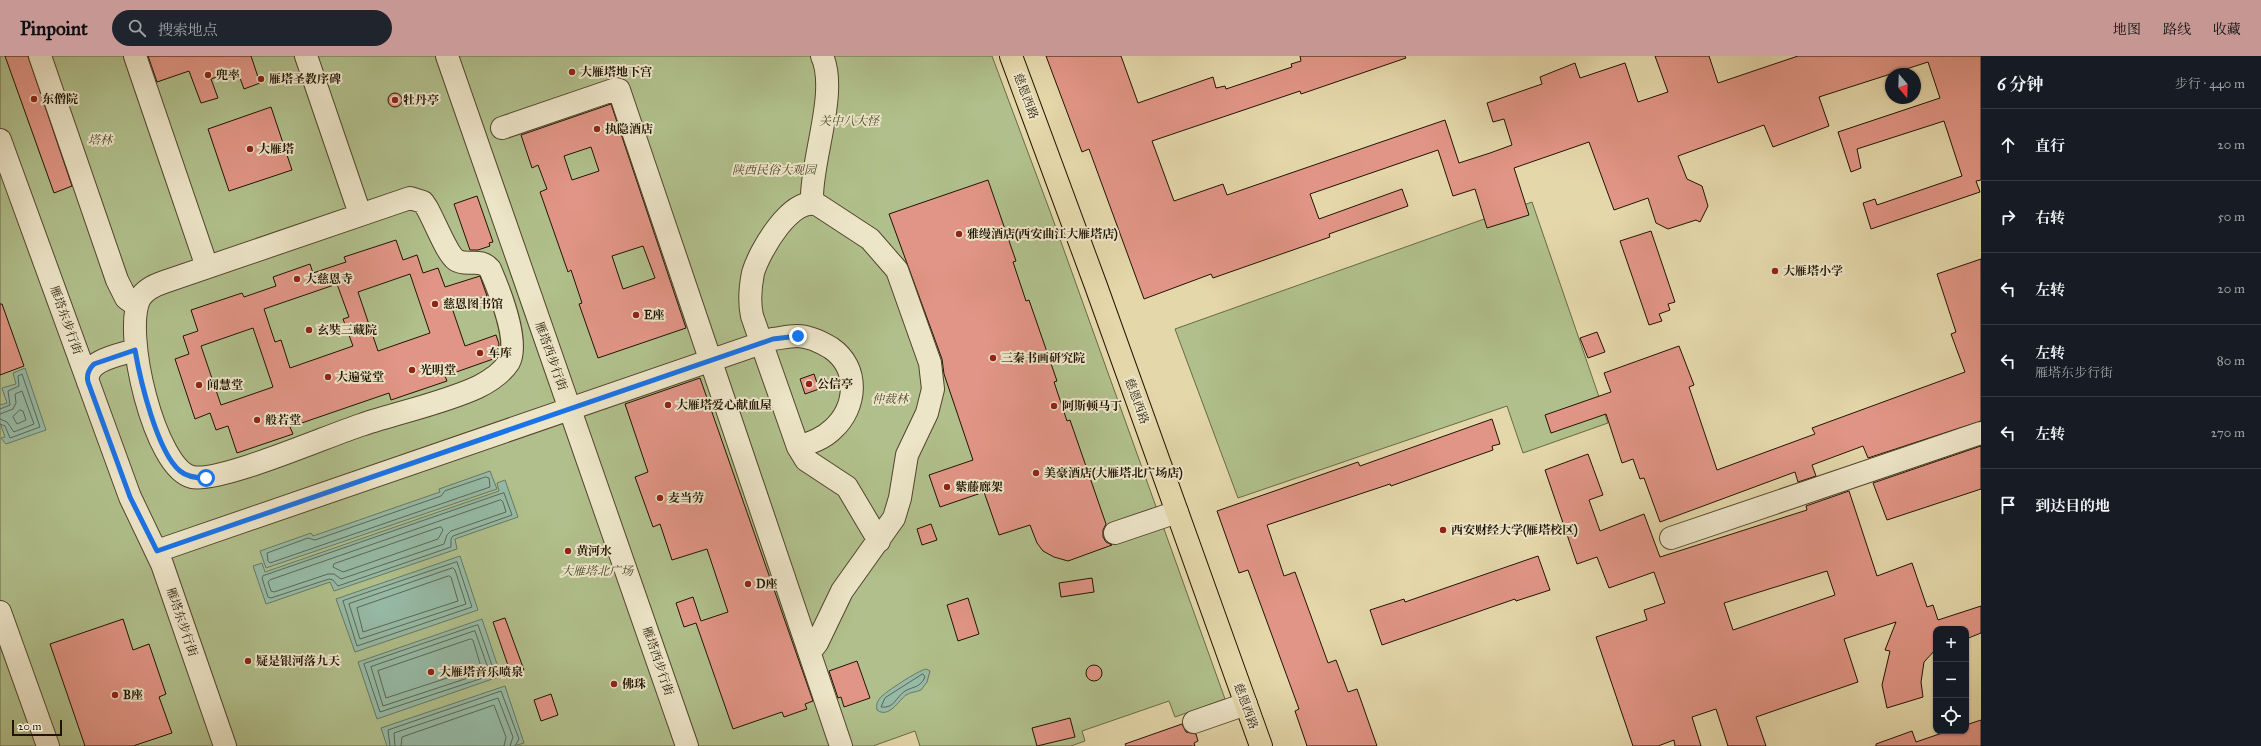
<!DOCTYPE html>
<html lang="zh">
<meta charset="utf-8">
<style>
body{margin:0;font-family:"IM FELL Great Primer","Noto Serif SC",serif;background:#20242c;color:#f1f3f6}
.controls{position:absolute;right:12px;bottom:12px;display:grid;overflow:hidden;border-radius:8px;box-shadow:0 1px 3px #0004}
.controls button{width:36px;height:36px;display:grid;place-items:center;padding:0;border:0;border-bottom:1px solid #363941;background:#171b24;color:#f1f3f6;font:20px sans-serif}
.compass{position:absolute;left:1885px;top:12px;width:36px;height:36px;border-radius:50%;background:#171b24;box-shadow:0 1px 3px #0004;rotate:161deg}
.scale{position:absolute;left:12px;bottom:10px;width:50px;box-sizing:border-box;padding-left:4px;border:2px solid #211402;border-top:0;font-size:11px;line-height:14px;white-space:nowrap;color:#211402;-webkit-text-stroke:3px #ede5c8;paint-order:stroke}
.stop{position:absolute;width:12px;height:12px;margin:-9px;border:3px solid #1a73e8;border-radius:50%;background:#fff}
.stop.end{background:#1a73e8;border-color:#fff;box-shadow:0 1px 4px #0008}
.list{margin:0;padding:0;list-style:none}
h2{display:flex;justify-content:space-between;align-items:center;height:52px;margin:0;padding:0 16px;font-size:17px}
h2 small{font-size:13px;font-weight:400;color:#9ea1a6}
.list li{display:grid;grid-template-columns:26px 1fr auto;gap:12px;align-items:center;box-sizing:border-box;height:72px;padding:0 16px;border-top:1px solid #363941}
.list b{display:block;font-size:15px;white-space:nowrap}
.list p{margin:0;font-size:13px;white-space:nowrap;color:#9ea1a6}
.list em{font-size:13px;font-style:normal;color:#9ea1a6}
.icon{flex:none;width:22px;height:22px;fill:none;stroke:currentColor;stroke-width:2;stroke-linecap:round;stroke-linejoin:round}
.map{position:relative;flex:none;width:1981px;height:690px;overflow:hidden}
header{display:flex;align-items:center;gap:24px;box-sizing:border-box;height:56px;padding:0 20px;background:#c59692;color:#111}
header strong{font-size:19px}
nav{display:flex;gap:22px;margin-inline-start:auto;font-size:14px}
.search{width:280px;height:36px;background:#20242c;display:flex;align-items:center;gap:10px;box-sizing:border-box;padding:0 14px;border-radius:22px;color:#9ea1a6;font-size:15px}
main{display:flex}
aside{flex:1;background:#171b24}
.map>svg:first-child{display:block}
</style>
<header>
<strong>Pinpoint</strong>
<div class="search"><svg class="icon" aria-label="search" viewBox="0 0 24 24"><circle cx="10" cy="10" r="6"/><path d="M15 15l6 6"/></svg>搜索地点</div>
<nav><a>地图</a><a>路线</a><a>收藏</a></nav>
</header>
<main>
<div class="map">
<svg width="1981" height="690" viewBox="0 0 1981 690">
<rect width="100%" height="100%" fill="#e4d7aa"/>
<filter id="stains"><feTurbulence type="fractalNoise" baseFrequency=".005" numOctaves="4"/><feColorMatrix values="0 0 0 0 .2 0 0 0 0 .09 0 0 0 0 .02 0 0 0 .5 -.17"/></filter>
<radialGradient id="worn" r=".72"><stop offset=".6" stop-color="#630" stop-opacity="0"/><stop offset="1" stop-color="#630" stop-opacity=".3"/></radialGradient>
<!-- green -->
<path fill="#b0bf8b" stroke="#686a46" d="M0,0H992L1051,158L1225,643L1175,661L1169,645L1082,675L1085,685L1071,690H920L915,675L873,690H0Z
M1532,146L1608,367L1523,397L1507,350L1238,442L1175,273Z"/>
<!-- water -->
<path fill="#96baa6" stroke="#677864" d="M25,312L46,374L6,388L1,382L5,381L0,367V349L7,347L2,332L16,328L13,317Z
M490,415L497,433L266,512L260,495L311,477L313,480L440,436L439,433Z
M505,424L518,461L455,483L457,493L334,535L330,526L266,548L253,510L262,507L265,516L499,435L497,427Z
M460,500L478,554L355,596L336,543Z
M482,563L501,620L377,663L358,606Z
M926,613L930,615L927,626L921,634C917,636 910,636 906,639C899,644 889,663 877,654C876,649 877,646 880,642C885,636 919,614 926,613Z
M505,630L524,687L514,690H387L381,672Z"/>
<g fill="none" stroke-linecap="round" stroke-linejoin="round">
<!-- shore -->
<path stroke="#5c6754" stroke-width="1" d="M0,353L10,349L8,335L19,330L18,320L22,318L40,371L10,382L5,370L0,368
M20,354L23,355L26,364L17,368L13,361Z
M0,358L13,353L16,347L15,338L22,335L34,368L14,376L7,366L0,363
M486,421L489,422L490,431L270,507L268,505L267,497L308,482L315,484L441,440L445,435Z
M504,437L512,459L453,480L451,483V491L338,530L333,524L329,523L271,542L268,541L262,522L263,520Z
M501,444L503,446L506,456L451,475L447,479L444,488L341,523L334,518H328L274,536L271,535L268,526L270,524Z
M441,471L443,474L438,483L343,516L333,511L334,508Z
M457,506L472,551L357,590L343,545Z
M453,512L455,514L466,548L360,583L349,548Z
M449,520L451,521L458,545L363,576L357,552Z
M478,569L495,618L380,656L364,608Z
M475,575L489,615L383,650L371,611Z
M471,583L473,584L481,611L386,642L378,615Z
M923,618L925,621C920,632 914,630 905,635C896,641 894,653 881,651L885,642Z
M390,690L388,674L501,635L519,683L515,690
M395,690L394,677L498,642L513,681L510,690
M401,690L402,681L494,649L506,681L504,690"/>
</g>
<!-- building -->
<path fill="#e19586" stroke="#211402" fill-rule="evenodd" d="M5,0H28L72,130L54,137Z
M148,0H251L260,27L244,33L237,14L211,23L218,42L201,47L189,15L157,26Z
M1046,0H1121L1138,47L1213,21L1216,32L1225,30L1226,33L1292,11L1291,8L1301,5L1300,0H1405L1406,2L1301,38L1300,35L1152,85L1174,145L1223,128L1227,139L1445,64L1459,107L1490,97L1512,89L1504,63L1493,66L1487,47L1542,28L1540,21L1575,7L1580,22L1625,7L1638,46L1668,36L1655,0H1709L1718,27L1798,0H1981V124L1976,125L1980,136L1871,173L1863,147L1875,143L1877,149L1962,120L1944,65L1857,93L1861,112L1851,116L1838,76L1940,42L1928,6L1819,41L1829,70L1773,91L1764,69L1678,100L1687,123L1702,130L1708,150L1700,166L1696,164L1668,173L1656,167L1648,142L1614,154L1589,86L1514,112L1529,159L1487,172L1475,133L1453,140L1438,94L1310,138L1319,163L1402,133L1408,150L1329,178L1330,181L1213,222L1211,218L1144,243L1089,93L1082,96Z
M388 44a7 7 0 1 1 14 0a7 7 0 1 1-14 0Z
M611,48L686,272L598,302L579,248L582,247L571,214L568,216L540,136L547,133L538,109L532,112L521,79ZM591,91L599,115L572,124L564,100ZM643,190L655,222L623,233L612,200Z
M271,51L292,114L229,135L208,73Z
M988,124L1016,205L1013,206L1026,245L1029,244L1057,325L1054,326L1067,365L1070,364L1106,468L1103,474V481L1106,486L1112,489L1068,505L1054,501L1043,495L1037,487L1030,469L999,479L984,436L940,451L929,419L973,404L944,318L942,303L889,158Z
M477,140L493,186L489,187L490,190L478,194H470L454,148Z
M1651,175L1675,246L1668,248L1670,254L1659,258L1662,265L1649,269L1620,185Z
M396,184L403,204L417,199L423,217L438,212L445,231L480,220L487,240L452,252L465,290L496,279L499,288L496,302L445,320L447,325L391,344L389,337L290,371L293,378L237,397L228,370L216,374L210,357L195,363L175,303L189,298L183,280L198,275L191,254L242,237L244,241L276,230L273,221L310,208L313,217L346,206L344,201ZM410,218L430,277L378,295L358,236ZM337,228L349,261L343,263L353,290L290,312L281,284L275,286L264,253ZM253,272L273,331L221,349L201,290Z
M1981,203V365L1868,402L1863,390L1812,409L1816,420L1798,426L1795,416L1660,466L1644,422L1640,423L1633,403L1622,407L1606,358L1551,377L1545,359L1611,336L1604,317L1679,290L1694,329L1689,331L1717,414L1815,378L1812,372L1965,316L1951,278L1956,276L1937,218Z
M0,248H2L24,310L0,319Z
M1597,276L1605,296L1588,302L1580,282Z
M814,318L819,333L805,338L800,323Z
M700,322L813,645L805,648L807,653L784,661L782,656L733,673L696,567L684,571L676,547L693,541L701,565L728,556L707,493L672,504L660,468L653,471L635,421L648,416L625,348Z
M1492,363L1500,388L1492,390L1493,394L1391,430L1390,428L1267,469L1284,520L1295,516L1328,607L1336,604L1348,636L1357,633L1377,690H1307L1295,655L1299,653L1248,514L1239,517L1217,455L1358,406L1360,410Z
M1981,390V433L1887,464L1873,427Z
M1588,398L1603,439L1589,444L1600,475L1644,458L1660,501L1807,454L1806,450L1849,435L1877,520L1912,507L1927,551L1933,549L1938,564L1981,550V577L1966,583V573H1936V593L1924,606L1921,626L1923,641L1887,652L1882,629L1890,595L1885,594L1896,566L1844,583L1858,626L1756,661L1766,690H1728L1716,653L1692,661L1701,690H1675L1674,684L1658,690H1633L1596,581L1647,564L1644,554L1665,547L1654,516L1609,532L1597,501L1577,508L1545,414ZM1827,515L1835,539L1733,574L1724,547Z
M931,468L937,484L922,489L917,473Z
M1538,500L1550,534L1516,545L1515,543L1382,589L1370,554L1404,543L1405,546Z
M1092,522L1094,536L1061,541L1059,527Z
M968,542L979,578L958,585L947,549Z
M505,562L524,614L511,618L493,566Z
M123,563L133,594L149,588L166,638L159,641L172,677L133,690H85L50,588Z
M857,605L870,642L844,651L841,641L838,642L829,615Z
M1086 617a8 8 0 1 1 16 0a8 8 0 1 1-16 0Z
M551,638L558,659L541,665L534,644Z
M1070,662L1075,681L1037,690L1032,672Z
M1981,664V690H1876V688L1912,675L1916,686L1948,675H1966V669Z
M1182,668L1186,676L1196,678L1198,685L1194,687L1195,690H1126L1125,688Z"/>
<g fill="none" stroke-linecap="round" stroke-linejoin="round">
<defs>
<path id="minor" d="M40,0L117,224L126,242L137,250
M135,0L207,211
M306,0L360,158
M447,0L687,690
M502,72L616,33L619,34L841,690
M0,84L130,441L162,508L225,690
M410,142L423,146L427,152C434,164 447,198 456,204C467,211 480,201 490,213C499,234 520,285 509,306C502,317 490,325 478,331C441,348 399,356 361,369C327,380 220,427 192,421C155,413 122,275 140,242C145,234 155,229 164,226Z
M818,149C792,138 759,196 753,217C750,232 749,246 752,260L798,391L806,404L847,431L879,485
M88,326C84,304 120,299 135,294
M1115,477L1177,456
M1671,482L1981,377
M157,495L773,283C781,282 789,280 797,280C809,280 821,286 831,292C860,312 857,351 833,373C823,383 810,387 798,391
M0,556L48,690
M810,596L817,587L842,535L894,462L900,442L907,399L927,357L933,333L930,307L897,214L870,183L815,147L812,141C812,101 838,35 822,0
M1194,666L1246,648"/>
<path id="major" d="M1011,0L1096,230L1261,690"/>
</defs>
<!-- minor casing -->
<use href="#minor" stroke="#52452c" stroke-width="24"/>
<!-- major casing -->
<use href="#major" stroke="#211402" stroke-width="24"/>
<!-- minor -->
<use href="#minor" stroke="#ede5c8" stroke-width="22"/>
<!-- major -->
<use href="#major" stroke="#e4d7aa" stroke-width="22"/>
</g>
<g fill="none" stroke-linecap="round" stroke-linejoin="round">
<!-- route -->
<path stroke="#1a73e8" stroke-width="5" d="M206,422C197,422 187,421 180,415C157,396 140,323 135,294L94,308C89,313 86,318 88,326L130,441L157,495L773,283L798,280"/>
</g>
<!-- markers -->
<g fill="#8f2418" stroke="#ede5c8" stroke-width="1.5">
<circle cx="572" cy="16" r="4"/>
<circle cx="208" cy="19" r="4"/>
<circle cx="261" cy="23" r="4"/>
<circle cx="34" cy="43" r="4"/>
<circle cx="395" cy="44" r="4"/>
<circle cx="597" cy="73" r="4"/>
<circle cx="250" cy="93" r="4"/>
<circle cx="959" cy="178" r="4"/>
<circle cx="1775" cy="215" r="4"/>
<circle cx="297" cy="223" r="4"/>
<circle cx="435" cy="248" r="4"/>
<circle cx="636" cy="259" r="4"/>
<circle cx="309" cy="274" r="4"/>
<circle cx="480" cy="297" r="4"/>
<circle cx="993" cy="302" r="4"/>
<circle cx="412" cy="314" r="4"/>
<circle cx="328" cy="321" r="4"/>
<circle cx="809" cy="328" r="4"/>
<circle cx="199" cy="329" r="4"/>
<circle cx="668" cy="349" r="4"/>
<circle cx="1054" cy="350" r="4"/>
<circle cx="257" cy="364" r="4"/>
<circle cx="1036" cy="417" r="4"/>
<circle cx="947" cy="431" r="4"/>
<circle cx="660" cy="442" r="4"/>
<circle cx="1443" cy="474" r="4"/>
<circle cx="568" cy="495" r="4"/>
<circle cx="748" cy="528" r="4"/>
<circle cx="248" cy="605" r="4"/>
<circle cx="431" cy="616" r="4"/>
<circle cx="614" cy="628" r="4"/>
<circle cx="115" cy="639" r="4"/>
</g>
<g text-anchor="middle" stroke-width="4" stroke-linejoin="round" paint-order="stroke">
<!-- poi labels -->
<g font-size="12" font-weight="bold" fill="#211402" stroke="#ede5c8" text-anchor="start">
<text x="580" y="20">大雁塔地下宫</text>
<text x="216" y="23">兜率</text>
<text x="269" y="27">雁塔圣教序碑</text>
<text x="42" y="47">东僧院</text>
<text x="403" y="48">牡丹亭</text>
<text x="605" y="77">执隐酒店</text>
<text x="258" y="97">大雁塔</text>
<text x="967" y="182">雅缦酒店(西安曲江大雁塔店)</text>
<text x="1783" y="219">大雁塔小学</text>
<text x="305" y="227">大慈恩寺</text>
<text x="443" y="252">慈恩图书馆</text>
<text x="644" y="263">E座</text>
<text x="317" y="278">玄奘三藏院</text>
<text x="488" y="301">车库</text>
<text x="1001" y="306">三秦书画研究院</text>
<text x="420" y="318">光明堂</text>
<text x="336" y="325">大遍觉堂</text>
<text x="817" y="332">公信亭</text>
<text x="207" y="333">闻慧堂</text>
<text x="676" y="353">大雁塔爱心献血屋</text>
<text x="1062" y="354">阿斯顿马丁</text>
<text x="265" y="368">般若堂</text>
<text x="1044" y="421">美豪酒店(大雁塔北广场店)</text>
<text x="955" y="435">紫藤廊架</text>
<text x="668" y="446">麦当劳</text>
<text x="1451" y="478">西安财经大学(雁塔校区)</text>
<text x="576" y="499">黄河水</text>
<text x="756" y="532">D座</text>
<text x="256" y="609">疑是银河落九天</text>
<text x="439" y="620">大雁塔音乐喷泉</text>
<text x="622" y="632">佛珠</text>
<text x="123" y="643">B座</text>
</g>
<!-- street labels -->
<g font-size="12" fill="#211402" stroke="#ede5c8">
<text transform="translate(1026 40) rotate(69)" y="4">慈恩西路</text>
<text transform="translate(66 264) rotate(70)" y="4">雁塔东步行街</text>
<text transform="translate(551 300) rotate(70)" y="4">雁塔西步行街</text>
<text transform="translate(1137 345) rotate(70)" y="4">慈恩西路</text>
<text transform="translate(182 566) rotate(71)" y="4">雁塔东步行街</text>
<text transform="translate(658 605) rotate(71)" y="4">雁塔西步行街</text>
<text transform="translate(1246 650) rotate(70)" y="4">慈恩西路</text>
</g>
<!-- park labels -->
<g font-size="12" font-style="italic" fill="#4c472b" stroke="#ede5c8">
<text x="849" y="69">关中八大怪</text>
<text x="100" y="88">塔林</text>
<text x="774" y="118">陕西民俗大观园</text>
<text x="890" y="347">仲裁林</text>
<text x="597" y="519">大雁塔北广场</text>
</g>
</g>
<rect width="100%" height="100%" filter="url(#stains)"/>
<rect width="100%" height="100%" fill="url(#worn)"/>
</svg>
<div class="controls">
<button>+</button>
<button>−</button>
<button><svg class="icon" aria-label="locate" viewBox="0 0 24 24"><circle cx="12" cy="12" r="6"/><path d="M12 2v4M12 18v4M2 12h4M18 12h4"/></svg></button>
</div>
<svg class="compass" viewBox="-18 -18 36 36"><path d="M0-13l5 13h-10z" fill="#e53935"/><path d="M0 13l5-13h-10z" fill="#9ea1a6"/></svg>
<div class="scale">20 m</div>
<div class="stop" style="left:206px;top:422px"></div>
<div class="stop end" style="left:798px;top:280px"></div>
</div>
<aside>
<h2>6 分钟<small>步行 · 440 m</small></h2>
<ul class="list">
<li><svg class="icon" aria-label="ahead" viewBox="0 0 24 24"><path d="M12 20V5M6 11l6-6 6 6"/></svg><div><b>直行</b></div><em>20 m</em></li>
<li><svg class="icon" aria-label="right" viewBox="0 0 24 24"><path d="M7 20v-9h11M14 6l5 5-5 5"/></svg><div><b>右转</b></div><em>50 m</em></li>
<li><svg class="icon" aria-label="left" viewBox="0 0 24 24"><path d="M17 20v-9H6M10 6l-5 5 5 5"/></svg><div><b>左转</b></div><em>20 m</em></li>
<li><svg class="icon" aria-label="left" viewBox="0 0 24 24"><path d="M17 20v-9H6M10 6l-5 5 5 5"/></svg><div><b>左转</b><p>雁塔东步行街</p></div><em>80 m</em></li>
<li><svg class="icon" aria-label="left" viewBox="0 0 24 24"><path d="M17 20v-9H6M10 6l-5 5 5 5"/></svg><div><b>左转</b></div><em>270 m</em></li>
<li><svg class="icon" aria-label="arrive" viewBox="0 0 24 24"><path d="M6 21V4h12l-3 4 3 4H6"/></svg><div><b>到达目的地</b></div></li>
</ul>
</aside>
</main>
